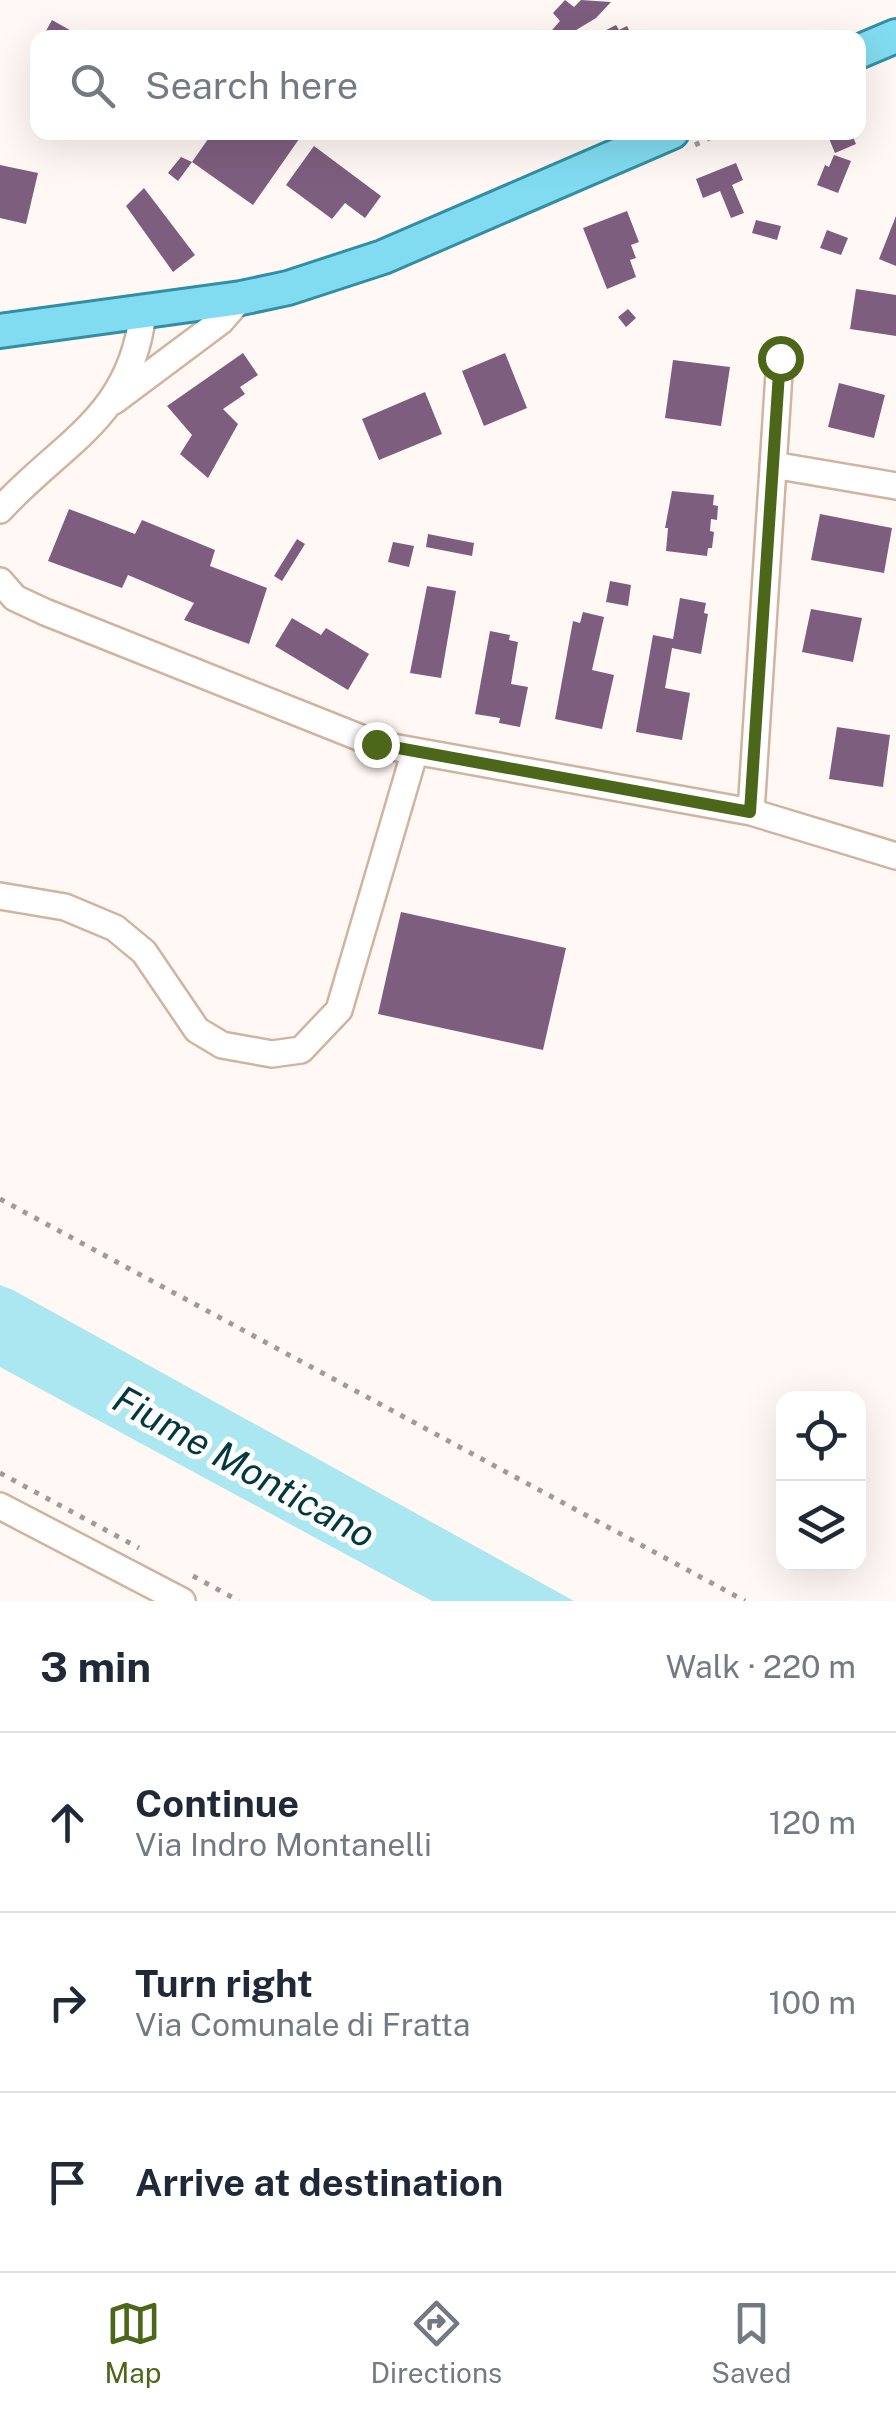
<!DOCTYPE html>
<meta charset="utf-8">
<style>
body{margin:0;font-family:"Public Sans",sans-serif;background:#f2f2f3;color:#1f2937}
.controls{position:absolute;right:30px;bottom:30px;display:grid;overflow:hidden;border-radius:20px;box-shadow:0 10px 40px #0002}
.controls button{width:90px;height:90px;display:grid;place-items:center;padding:0;border:0;border-bottom:2px solid #e0e1e3;background:#fff;color:#1f2937;font:50px sans-serif}
.stop{position:absolute;width:30px;height:30px;margin:-22px;border:8px solid #4c6719;border-radius:50%;background:#fff}
.stop.end{background:#4c6719;border-color:#fff;box-shadow:0 2px 10px #0008}
.list{margin:0;padding:0;list-style:none}
h2{display:flex;justify-content:space-between;align-items:center;height:130px;margin:0;padding:0 40px;font-size:42px}
h2 small{font-size:32px;font-weight:400;color:#747a83}
.list li{display:grid;grid-template-columns:65px 1fr auto;gap:30px;align-items:center;box-sizing:border-box;height:180px;padding:0 40px;border-top:2px solid #e0e1e3}
.list b{display:block;font-size:38px;white-space:nowrap}
.list p{margin:0;font-size:32px;white-space:nowrap;color:#747a83}
.list em{font-size:32px;font-style:normal;color:#747a83}
.icon{flex:none;width:55px;height:55px;fill:none;stroke:currentColor;stroke-width:2;stroke-linecap:round;stroke-linejoin:round}
.map{position:relative;flex:none;width:896px;height:1601px;overflow:hidden}
.search{position:absolute;background:#fff;box-shadow:0 10px 40px #0002;left:30px;right:30px;top:30px;height:110px;display:flex;align-items:center;gap:25px;box-sizing:border-box;padding:0 35px;border-radius:20px;color:#747a83;font-size:38px}
.sheet{height:670px;background:#fff}
nav{display:flex;justify-content:space-around;align-items:center;box-sizing:border-box;height:140px;border-top:2px solid #e0e1e3;background:#fff;font-size:28px;color:#747a83}
nav a{display:grid;justify-items:center;gap:5px}
nav .on{color:#4c6719}
.map>svg:first-child{display:block}
</style>
<div class="map">
<svg width="896" height="1601" viewBox="0 0 896 1601">
<rect width="100%" height="100%" fill="#fff8f4"/>
<!-- water -->
<path fill="#aae7f0" d="M0,1285L13,1290L574,1601H432L0,1367Z"/>
<!-- building -->
<path fill="#7e5e7e" d="M565,0L574,7L581,0L611,2L596,18L563,38H545L560,21L553,13Z
M52,20L84,38H42Z
M616,25L619,30L627,26L633,38H591Z
M213,132H304L253,205L192,162Z
M837,132H851L856,144L835,153L828,136Z
M314,146L381,196L365,218L345,203L332,219L286,185Z
M834,155L851,161L838,193L817,185L825,165L829,167Z
M181,157L192,162L178,181L168,173Z
M736,163L743,180L732,185L744,213L731,218L720,191L703,198L696,179Z
M0,165L38,173L26,224L0,218Z
M144,188L195,255L173,272L126,206Z
M627,211L639,242L631,245L636,258L630,260L636,277L607,289L583,228Z
M896,216V266L879,259Z
M756,220L781,226L777,240L752,233Z
M827,230L848,238L841,255L820,248Z
M856,289L896,295V336L850,329Z
M628,309L636,318L626,327L618,317Z
M243,353L258,375L240,387L245,394L223,409L238,424L208,478L180,454L192,435L167,406Z
M505,353L527,408L484,426L462,371Z
M673,360L730,367L721,426L665,418Z
M839,383L885,395L874,438L828,427Z
M425,392L442,434L379,460L362,419Z
M672,491L714,495L713,505L718,506L717,520L711,519L710,531L714,532L712,548H708L707,556L666,551L668,528H665Z
M69,509L135,534L142,520L215,550L210,566L267,588L249,644L184,620L194,603L128,575L122,588L48,561Z
M820,514L892,528L884,573L811,560Z
M428,534L474,543L472,556L426,547Z
M297,539L305,544L282,581L274,576Z
M393,542L414,546L409,567L388,562Z
M610,581L631,585L628,606L606,602Z
M427,586L456,591L441,678L410,673Z
M680,598L706,603L704,613L708,614L701,654L672,648L665,688L690,693L682,740L636,732L653,635L673,639Z
M811,609L862,618L853,662L802,652Z
M583,612L604,617L592,670L614,675L602,729L555,719L573,621L580,623Z
M292,618L321,635L326,628L369,654L348,690L275,646Z
M490,631L510,635L509,640L518,642L511,684L528,687L520,727L499,723L500,718L475,714Z
M837,727L890,735L883,787L829,779Z
M401,912L566,948L543,1050L378,1014Z"/>
<g fill="none" stroke-linecap="round" stroke-linejoin="round">
<defs>
<path id="minor" d="M114,401L221,321L241,298
M773,465L896,486
M0,510C62,442 131,418 143,312
M0,581L15,598L45,612L376,744L751,812L896,856
M751,812L780,358
M0,896L65,907L115,928L144,952L197,1030L222,1045L272,1054L301,1050L339,1010L415,751
M0,1506L182,1601"/>
<path id="major" d="M858,52L896,36
M0,331L241,298L288,288L383,257L672,132"/>
</defs>
<!-- minor casing -->
<use href="#minor" stroke="#d2b3a0" stroke-width="30"/>
<!-- major casing -->
<use href="#major" stroke="#328fa3" stroke-width="38"/>
<!-- path -->
<path stroke="#a49a94" stroke-width="5" stroke-dasharray="5 8" stroke-linecap="butt" d="M695,145L722,132
M0,1199L745,1601
M0,1473L139,1548
M193,1576L239,1601"/>
<!-- minor -->
<use href="#minor" stroke="#fff" stroke-width="25"/>
<!-- major -->
<use href="#major" stroke="#82dcf1" stroke-width="32"/>
</g>
<g fill="none" stroke-linecap="round" stroke-linejoin="round">
<!-- route -->
<path stroke="#4c6719" stroke-width="12" d="M376,744L750,812L780,358"/>
</g>
<g text-anchor="middle" stroke-width="10" stroke-linejoin="round" paint-order="stroke">
<!-- water labels -->
<g font-size="38" font-style="italic" fill="#003940" stroke="#fff">
<text transform="translate(244 1467) rotate(29)" y="13">Fiume Monticano</text>
</g>
</g>
</svg>
<div class="controls">
<button><svg class="icon" aria-label="locate" viewBox="0 0 24 24"><circle cx="12" cy="12" r="6"/><path d="M12 2v4M12 18v4M2 12h4M18 12h4"/></svg></button>
<button><svg class="icon" aria-label="layers" viewBox="0 0 24 24"><path d="M12 4l9 5-9 5-9-5zM3 14l9 5 9-5"/></svg></button>
</div>
<div class="stop" style="left:780px;top:358px"></div>
<div class="stop end" style="left:376px;top:744px"></div>
<div class="search"><svg class="icon" aria-label="search" viewBox="0 0 24 24"><circle cx="10" cy="10" r="6"/><path d="M15 15l6 6"/></svg>Search here</div>
</div>
<section class="sheet">
<h2>3 min<small>Walk · 220 m</small></h2>
<ul class="list">
<li><svg class="icon" aria-label="ahead" viewBox="0 0 24 24"><path d="M12 20V5M6 11l6-6 6 6"/></svg><div><b>Continue</b><p>Via Indro Montanelli</p></div><em>120 m</em></li>
<li><svg class="icon" aria-label="right" viewBox="0 0 24 24"><path d="M7 20v-9h11M14 6l5 5-5 5"/></svg><div><b>Turn right</b><p>Via Comunale di Fratta</p></div><em>100 m</em></li>
<li><svg class="icon" aria-label="arrive" viewBox="0 0 24 24"><path d="M6 21V4h12l-3 4 3 4H6"/></svg><div><b>Arrive at destination</b></div></li>
</ul>
</section>
<nav>
<a class="on"><svg class="icon" aria-label="map" viewBox="0 0 24 24"><path d="M3 6l6-2 6 2 6-2v14l-6 2-6-2-6 2zM9 4v14M15 6v14"/></svg>Map</a>
<a><svg class="icon" aria-label="directions" viewBox="0 0 24 24"><path d="M12 3l9 9-9 9-9-9zM9 14v-3h6M13 9l2 2-2 2"/></svg>Directions</a>
<a><svg class="icon" aria-label="saved" viewBox="0 0 24 24"><path d="M7 4h10v16l-5-4-5 4z"/></svg>Saved</a>
</nav>
